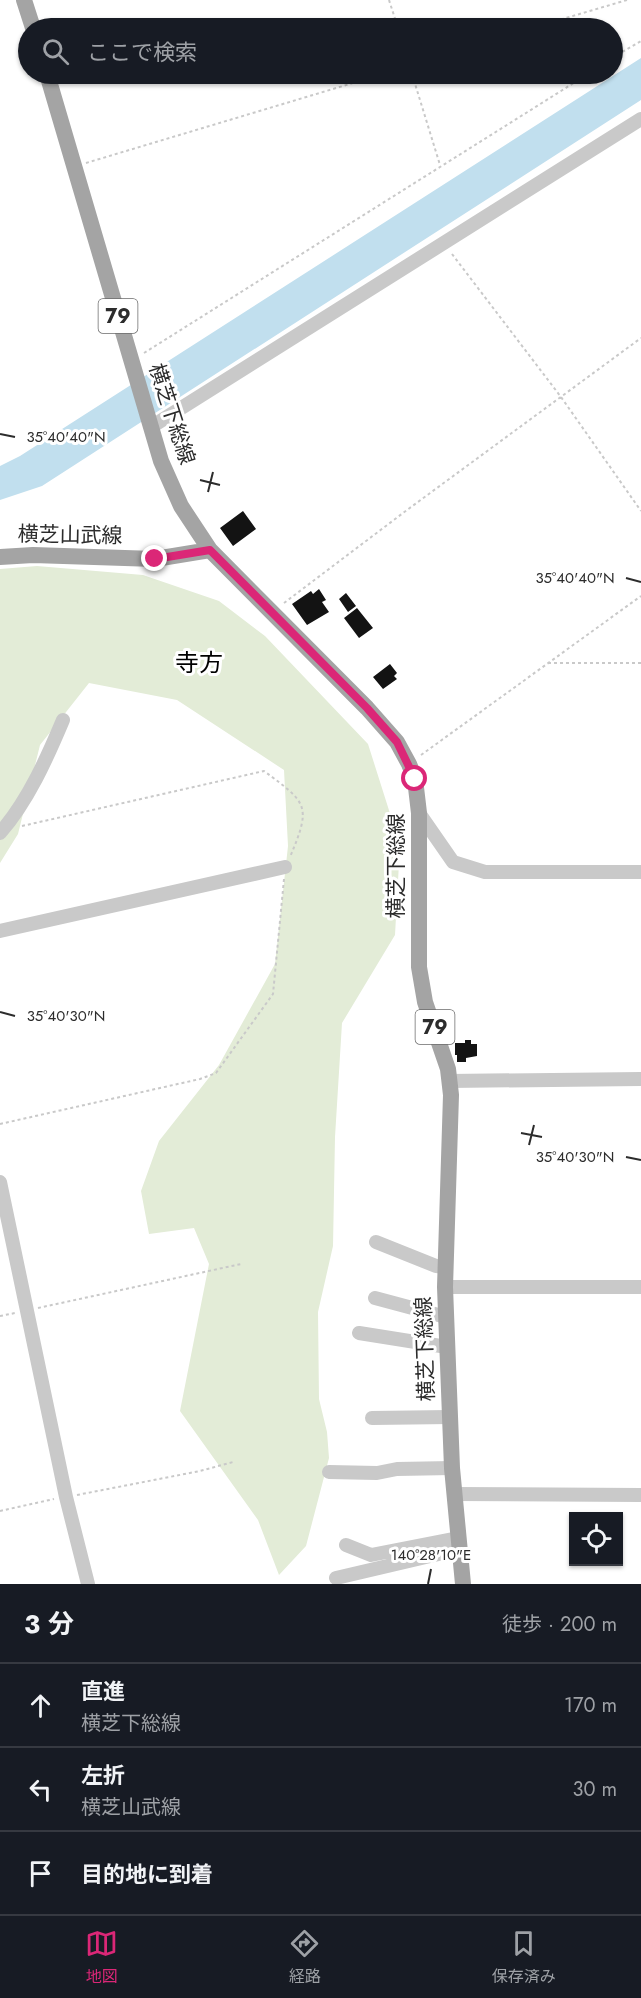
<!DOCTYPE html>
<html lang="ja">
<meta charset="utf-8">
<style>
body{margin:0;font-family:Jost,"Noto Sans JP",sans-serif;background:#242831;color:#f1f3f6}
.controls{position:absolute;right:18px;bottom:18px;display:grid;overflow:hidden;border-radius:0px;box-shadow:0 2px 4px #0004}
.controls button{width:54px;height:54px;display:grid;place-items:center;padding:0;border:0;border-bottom:2px solid #363941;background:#171b24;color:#f1f3f6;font:30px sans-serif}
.stop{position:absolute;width:18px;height:18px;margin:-14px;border:4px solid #db2777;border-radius:50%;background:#fff}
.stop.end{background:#db2777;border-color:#fff;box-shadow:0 2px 6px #0008}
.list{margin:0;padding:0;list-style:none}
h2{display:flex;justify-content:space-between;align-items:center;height:78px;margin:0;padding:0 24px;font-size:26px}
h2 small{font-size:20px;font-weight:400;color:#9ea1a6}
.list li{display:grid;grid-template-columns:39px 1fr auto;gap:18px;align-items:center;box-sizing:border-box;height:84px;padding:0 24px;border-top:2px solid #363941}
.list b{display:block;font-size:22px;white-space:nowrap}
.list p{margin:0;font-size:20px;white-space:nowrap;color:#9ea1a6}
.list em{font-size:20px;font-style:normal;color:#9ea1a6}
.icon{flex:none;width:33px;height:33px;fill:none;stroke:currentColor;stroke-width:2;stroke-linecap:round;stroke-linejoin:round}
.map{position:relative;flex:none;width:641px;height:1584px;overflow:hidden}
.search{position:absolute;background:#171b24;box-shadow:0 2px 4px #0004;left:18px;right:18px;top:18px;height:66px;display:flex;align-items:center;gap:15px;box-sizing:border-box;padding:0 21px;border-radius:33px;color:#9ea1a6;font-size:22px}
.sheet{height:330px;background:#171b24}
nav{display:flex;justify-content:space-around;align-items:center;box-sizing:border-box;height:84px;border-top:2px solid #363941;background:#171b24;font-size:16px;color:#9ea1a6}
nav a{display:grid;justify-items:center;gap:3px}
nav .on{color:#db2777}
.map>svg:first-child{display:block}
</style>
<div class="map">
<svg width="641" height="1584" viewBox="0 0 641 1584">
<rect width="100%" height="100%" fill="#fff"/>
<!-- green -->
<path fill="#e3ecd7" d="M37,566L143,575L219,601L265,636L368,744L400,845L395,935L342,1023L335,1137L333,1246L318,1312L319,1399L327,1432L329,1458L306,1546L279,1575L258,1520L180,1411L209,1264L194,1228L149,1234L141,1191L159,1141L219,1065L275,964L288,846L284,770L177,700L89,683L40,745L18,834L0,863V569Z"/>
<!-- water -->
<path fill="#c1dfee" d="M641,58V100L42,486L0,500V466L20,456Z"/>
<!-- building -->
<path fill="#131313" d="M243,511L256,529L233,546L220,528Z
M319,589L326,600L322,602L329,612L307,625L292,604L311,591L313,594Z
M346,593L356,606L348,612L339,599Z
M357,608L373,628L359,638L344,618Z
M390,664L397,673L394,676L397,679L383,689L373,677Z
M465,1040H471V1044H477V1056L466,1058V1062H457V1055H455V1043H465Z"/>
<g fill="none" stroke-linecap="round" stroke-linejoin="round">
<!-- path -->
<path stroke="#c9c9c9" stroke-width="2" stroke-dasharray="3 3" stroke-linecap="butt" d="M389,0L398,28
M532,28L627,0
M612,58L641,41
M412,74L440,165
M86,163L383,74
M452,254L561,397L641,511
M144,353L588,74
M284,603L407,510L641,338
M548,663H641
M421,755L641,596
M22,826L264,771C307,803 312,805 290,857
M0,1124L200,1079L216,1073L273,994L284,879
M38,1308L241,1264
M0,1316L15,1313
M77,1495L200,1471L233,1462
M0,1511L54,1499"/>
<!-- minor -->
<path stroke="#c9c9c9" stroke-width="14" d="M151,427L641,119
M419,813L453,862L485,872H641
M0,833C28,801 47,758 63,720
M0,931L285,867
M449,1081L641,1079
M0,1182L66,1497L88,1584
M376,1242L436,1266L446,1267
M445,1287H641
M375,1298L446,1317
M359,1333L447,1347
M372,1418L450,1417
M329,1472L377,1473L397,1469L452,1468
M454,1494L641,1495
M346,1545L371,1555L458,1538
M336,1578L460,1549"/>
<!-- major -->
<path stroke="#a4a4a4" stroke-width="16" d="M24,0L33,28
M47,74L151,427L161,461L181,506L210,550L367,708L397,742L409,764L415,779L419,813V967L425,1002L448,1069L451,1095L445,1287L452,1468L463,1584
M0,557L33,555L155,559L210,550"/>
</g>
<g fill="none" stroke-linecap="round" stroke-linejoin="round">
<!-- route -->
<path stroke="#db2777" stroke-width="8" d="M155,559L210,550L367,708L397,742L415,779"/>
</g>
<!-- ticks -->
<path fill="none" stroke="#2c2c2c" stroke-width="2" d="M0,434L15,437M200,480L220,485M208,492L213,472M626,578L641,582M0,1012L15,1016M521,1133L542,1137M529,1145L534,1125M626,1157L641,1160M428,1584L431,1569"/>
<g text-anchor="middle" stroke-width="6" stroke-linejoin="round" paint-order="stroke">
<!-- shield labels -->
<g fill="#fff" stroke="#6b6b6b" stroke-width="1.5">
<rect x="98.5" y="299" width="39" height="34" rx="4.5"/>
<rect x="415.5" y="1010" width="39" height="34" rx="4.5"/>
</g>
<g font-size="20" font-weight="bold" fill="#2c2c2c">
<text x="118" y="323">79</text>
<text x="435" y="1034">79</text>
</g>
<!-- street labels -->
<g font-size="21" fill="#2c2c2c" stroke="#fff">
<text transform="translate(172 414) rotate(72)" y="7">横芝下総線</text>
<text transform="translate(70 535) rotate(1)" y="7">横芝山武線</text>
<text transform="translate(396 866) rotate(-90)" y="7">横芝下総線</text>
<text transform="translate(425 1349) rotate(-92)" y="7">横芝下総線</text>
</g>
<!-- quarter labels -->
<g font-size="24" fill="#000" stroke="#fff">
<text x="199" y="671">寺方</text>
</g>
</g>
<g font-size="15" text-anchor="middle" fill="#2c2c2c" stroke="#fff" stroke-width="6" stroke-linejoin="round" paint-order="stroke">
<text x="66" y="442">35°40'40"N</text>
<text x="575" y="583">35°40'40"N</text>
<text x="66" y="1021">35°40'30"N</text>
<text x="575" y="1162">35°40'30"N</text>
<text x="431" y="1560">140°28'10"E</text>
</g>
</svg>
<div class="controls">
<button><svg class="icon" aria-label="locate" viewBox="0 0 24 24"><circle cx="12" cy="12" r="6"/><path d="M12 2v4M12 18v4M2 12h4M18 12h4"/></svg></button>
</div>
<div class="stop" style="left:415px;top:779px"></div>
<div class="stop end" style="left:155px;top:559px"></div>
<div class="search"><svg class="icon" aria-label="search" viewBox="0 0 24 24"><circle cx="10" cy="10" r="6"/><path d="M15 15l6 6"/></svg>ここで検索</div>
</div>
<section class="sheet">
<h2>3 分<small>徒歩 · 200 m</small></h2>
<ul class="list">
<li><svg class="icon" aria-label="ahead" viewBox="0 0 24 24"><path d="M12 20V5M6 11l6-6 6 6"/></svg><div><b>直進</b><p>横芝下総線</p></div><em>170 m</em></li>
<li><svg class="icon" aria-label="left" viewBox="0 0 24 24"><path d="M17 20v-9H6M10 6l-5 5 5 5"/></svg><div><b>左折</b><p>横芝山武線</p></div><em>30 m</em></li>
<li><svg class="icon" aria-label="arrive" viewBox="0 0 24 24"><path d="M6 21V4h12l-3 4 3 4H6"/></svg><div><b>目的地に到着</b></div></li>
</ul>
</section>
<nav>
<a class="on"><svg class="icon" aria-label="map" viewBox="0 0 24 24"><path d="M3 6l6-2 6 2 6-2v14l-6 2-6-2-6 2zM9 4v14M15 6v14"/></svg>地図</a>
<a><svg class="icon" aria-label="directions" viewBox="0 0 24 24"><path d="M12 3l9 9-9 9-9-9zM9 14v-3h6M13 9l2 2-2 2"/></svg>経路</a>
<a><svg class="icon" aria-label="saved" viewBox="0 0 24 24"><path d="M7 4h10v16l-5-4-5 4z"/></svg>保存済み</a>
</nav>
